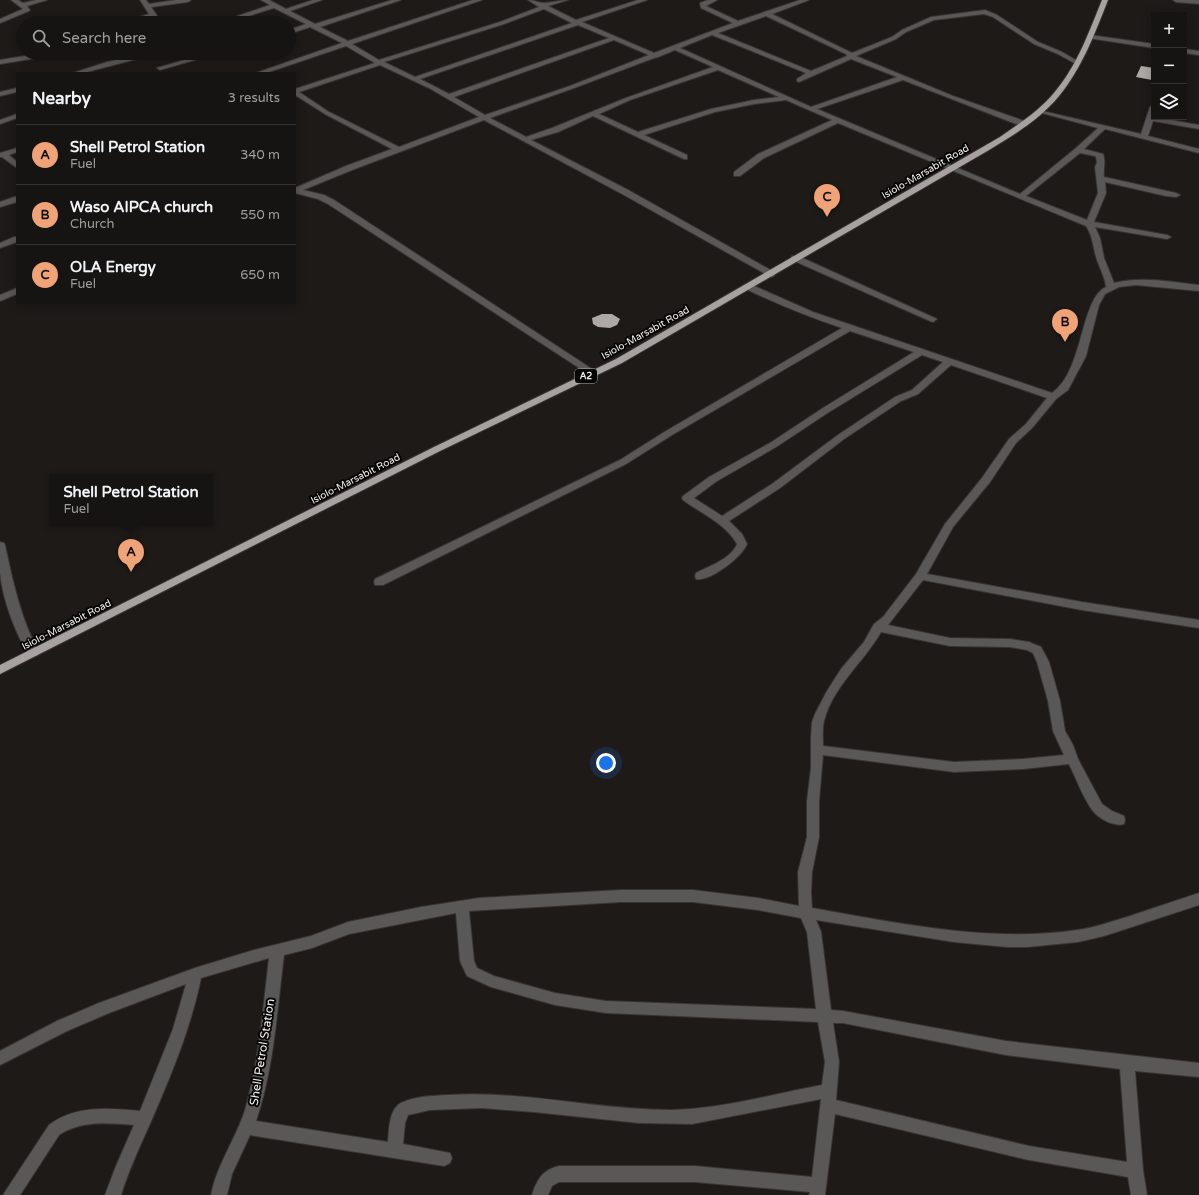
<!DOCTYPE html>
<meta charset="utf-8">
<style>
body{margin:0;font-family:"Varela Round",sans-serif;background:#1f1d1b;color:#f1f3f6}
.controls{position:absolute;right:12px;top:12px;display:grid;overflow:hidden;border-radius:0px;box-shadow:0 2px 10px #0003}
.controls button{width:36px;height:36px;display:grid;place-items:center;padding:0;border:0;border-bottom:1px solid #353332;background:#161412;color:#f1f3f6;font:20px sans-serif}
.you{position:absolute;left:606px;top:763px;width:14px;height:14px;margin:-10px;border:3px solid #fff;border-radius:50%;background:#1a73e8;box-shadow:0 0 0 6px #1a73e833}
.badge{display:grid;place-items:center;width:26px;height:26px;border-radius:50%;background:#efa377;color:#111;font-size:13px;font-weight:700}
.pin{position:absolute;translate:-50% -33px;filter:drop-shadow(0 1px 2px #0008)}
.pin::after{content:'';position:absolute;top:21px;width:14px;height:12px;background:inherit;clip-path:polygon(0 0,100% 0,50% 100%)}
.popup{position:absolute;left:49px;top:474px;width:164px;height:52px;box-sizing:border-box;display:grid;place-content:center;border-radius:0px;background:#161412;filter:drop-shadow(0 1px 3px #0005);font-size:13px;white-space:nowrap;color:#9e9e9f}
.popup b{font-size:15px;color:#f1f3f6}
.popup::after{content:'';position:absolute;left:50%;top:100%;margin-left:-8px;border:8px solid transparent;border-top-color:#161412}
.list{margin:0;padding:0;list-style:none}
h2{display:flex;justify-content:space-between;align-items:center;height:52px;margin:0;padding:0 16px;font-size:17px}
h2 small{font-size:13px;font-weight:400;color:#9e9e9f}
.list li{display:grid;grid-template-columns:26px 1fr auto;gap:12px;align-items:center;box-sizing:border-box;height:60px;padding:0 16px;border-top:1px solid #353332}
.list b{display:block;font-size:15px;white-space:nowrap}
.list p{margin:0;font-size:13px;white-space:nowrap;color:#9e9e9f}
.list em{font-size:13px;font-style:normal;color:#9e9e9f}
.icon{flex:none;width:22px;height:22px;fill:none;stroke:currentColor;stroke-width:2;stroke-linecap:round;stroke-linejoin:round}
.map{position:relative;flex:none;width:1199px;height:1195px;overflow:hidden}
.search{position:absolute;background:#161412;box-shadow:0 2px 10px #0003;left:16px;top:16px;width:280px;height:44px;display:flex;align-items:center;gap:10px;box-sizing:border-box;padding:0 14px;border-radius:22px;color:#9e9e9f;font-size:15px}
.panel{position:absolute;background:#161412;box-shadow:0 2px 10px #0003;left:16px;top:72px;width:280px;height:232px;border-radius:0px}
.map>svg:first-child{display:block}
</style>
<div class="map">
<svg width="1199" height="1195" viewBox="0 0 1199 1195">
<rect width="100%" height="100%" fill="#1e1a18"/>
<!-- building -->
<path fill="#aea9a6" d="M1141,66L1154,68L1152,80L1136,77Z
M602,314H612L620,319L617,325L610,328L598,327L593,324L592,318Z"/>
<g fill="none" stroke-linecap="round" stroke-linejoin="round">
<defs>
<path id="minor" d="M11,0H18L23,3L36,0H47L27,6L30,10L29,11L0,23V19L23,9Z
M140,0H146L149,4L176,0H191L188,2L151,7L162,23H156L152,17L129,23H119L149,14Z
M261,0H269L286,9L313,0H322L290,11L315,24L392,0H401L320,27L348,41L473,0H482L352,44L379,60L500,22L539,7L528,0C534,0 539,3 544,3C552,3 559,0 568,0L548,6L576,20L638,0H647L582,22L654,53L733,23L701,8L700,3L708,0H717L706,6L738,21L800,0H809L772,14L852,53L892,37L902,30L931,17L985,10L997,15L1038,42L1062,52L1081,63L1076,64L1058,54L1034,44L993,17L984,14L934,20L906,32L896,39L856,56L953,96L1027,122V126H1021L903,80L817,109L1020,194L1076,148L1098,128L1038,112V110L1141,134L1150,107L1154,105V117L1199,125V129L1153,121L1148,136L1199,149V153L1105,129L1084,149L1103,154C1106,161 1103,169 1104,177L1176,193L1180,195L1176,197L1166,196L1105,182L1106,193L1094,222L1167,235L1171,237L1167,239L1095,227L1100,238L1104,258L1114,283C1142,276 1171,282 1199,285V291L1136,285L1119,287L1105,294L1099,305L1086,356L1068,390L1056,399L1032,428L1016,443L990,482L953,527L927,574L1082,602L1199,620V628L1082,610L923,580L888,625L950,638L1010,639L1029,642L1041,647L1049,662L1060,701L1065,731L1073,745L1078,759L1102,804L1112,811L1124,816L1125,820L1124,824C1115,827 1099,819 1093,811C1084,800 1076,778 1069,764L1023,769L954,772L823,755L819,801V837L812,872L811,893L812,908C897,923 991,943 1077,930C1095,928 1113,921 1130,916C1153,908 1176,901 1199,893V905L1104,936L1078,942L1027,947H1007L954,942L816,920L821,932L831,1010L843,1011L1006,1041L1199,1063V1077L1135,1071L1143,1170L1147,1195H1131L1128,1177L1029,1160L835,1114L825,1195H809L810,1192L695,1182H559L552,1186L548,1195H532C537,1180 542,1170 559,1166H695L812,1177L821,1099L692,1124L639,1123L534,1112L482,1108L430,1110L408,1115L405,1123L403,1144L450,1153L452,1158L450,1163L444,1166L250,1135L232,1174L227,1195H211C217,1164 236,1139 245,1110C259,1061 263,1009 269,958L201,978C191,1027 172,1073 152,1119C141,1144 129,1169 121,1195H105L116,1166L134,1125C109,1123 81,1120 59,1135L20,1195H3L49,1125C75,1105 109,1108 140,1111L173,1029L186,984L109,1013L67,1031L0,1065V1051L57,1021L99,1003L195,968L254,950L311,936L348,922L421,907L479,898L621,890H693L758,898L799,906L798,872L807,837V801L811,768V737L812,722L815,714L827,691L841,669L864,642L874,624L883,617L916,574L945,524L982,478L1009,439L1026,424L1047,398L951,365L918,394L901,401L844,439L780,488L729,521L742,534L747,544C742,557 710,582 696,579L695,576L696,573C709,566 731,559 737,544C725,523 702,514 683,500L682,498L683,496L709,477L770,443L823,408L914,352L850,331L672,435L626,464L383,585H375L374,582L375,579L620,460L666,431L842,328C809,317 777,304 746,289L745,287L746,285H752L813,312L1052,393C1084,371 1080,299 1106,287C1105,277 1100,269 1097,260C1093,248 1093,236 1086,226L838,123L764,158L740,176H734V172L758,154L832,120L786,100L754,104L715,112L644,135L687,155V159H684L593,116L558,132L531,140L630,191L774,272L775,274L774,276L771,277L624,195L484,120L352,170L303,190L324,195L334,200L598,373L596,375H590L328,204L318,199L295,193V188L346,166L392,149L325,114L295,95V89L375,63L346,46L266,73H256L342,43L310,27L289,34V30L306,24L274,8L226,23H217L270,5ZM544,9L572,23L415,77L384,62L504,24ZM766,16L846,54L847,56L811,71L718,33ZM578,25L609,38L449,94L420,79ZM712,35L806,73L797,79V81L799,82L851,59L897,77L811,107L680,48ZM614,40L649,55L570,86L485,115L454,97ZM675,50L713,67L626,98L552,128L526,137L490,118L574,88L654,58L658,57ZM380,65L429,88L479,117L399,147L329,112L299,92ZM718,70L779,97L754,100L711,109L638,132L599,114L630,100ZM1080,153L1095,156L1096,157L1097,162L1095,167L1098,193L1087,220L1026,196ZM922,355L943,362L912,390L895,397L838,435L772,484L722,516L694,498L717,481L776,447L829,412ZM881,632L950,646L1010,647L1027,650L1033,653L1037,662L1048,701L1053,731L1064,755L1023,759L954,762L823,746C823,738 822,729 824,721C833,686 864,662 881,632ZM621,902H693L758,910L801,918L807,932L816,1009L606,1001L555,993L494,976L477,968L474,961L469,911ZM456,913L460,961L467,976L491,987L555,1005L606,1013L818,1022L825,1062L822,1085C773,1094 722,1109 671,1110C596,1110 523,1090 448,1095C432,1096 415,1096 401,1103C389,1109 389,1130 388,1142L256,1121C274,1068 277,1010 284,955L312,948L349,934ZM833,1023H843L1006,1055L1120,1069L1127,1162L1029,1146L836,1100L839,1062Z
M1173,0H1199V4L1176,2Z
M1090,35L1154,44V48L1088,38L1087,37Z
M1184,49L1199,51V55L1184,53Z
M43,53H58L55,55L0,64V60Z
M148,53H160L83,73H73L107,62Z
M208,53H219L160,70L157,68Z
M17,88V92L0,96V92Z
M17,114V118L0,124V120Z
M17,148V152L9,155L17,162V168L2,157H0V153Z
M14,197H17V202L0,207V202Z
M14,237H17V242L0,248V243Z
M792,256H798L937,319L933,322L930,321L792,260L791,258Z
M17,288V294L0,301V295Z
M0,542L4,543L5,545C13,583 21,619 39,653L37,656H29C15,632 3,601 0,573C0,563 0,552 0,542Z"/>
<path id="trunk" d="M1102,0H1108C1095,33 1082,68 1059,96C1040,119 1014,135 989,150L622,363L440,451L0,674V665L434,447L616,359L1000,137C1019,124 1039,111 1054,93C1077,66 1089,32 1102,0Z"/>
</defs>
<!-- minor casing -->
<use href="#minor" stroke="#383432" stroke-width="2"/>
<!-- trunk casing -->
<use href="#trunk" stroke="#383432" stroke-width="2"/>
<!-- minor -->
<use href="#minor" fill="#5a5857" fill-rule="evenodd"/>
<!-- trunk -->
<use href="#trunk" fill="#a7a2a0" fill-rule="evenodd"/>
</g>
<g text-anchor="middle" stroke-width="4" stroke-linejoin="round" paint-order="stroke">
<!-- shield labels -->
<rect fill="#070605" stroke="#acaaa9" stroke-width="1" x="575" y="369" width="22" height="14" rx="3"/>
<g font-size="9" font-weight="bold" fill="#f3f1ef">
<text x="586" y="379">A2</text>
</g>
<!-- street labels -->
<g font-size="10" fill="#f3f1ef" stroke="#070605">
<text transform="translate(925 171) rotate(-30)" y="4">Isiolo-Marsabit Road</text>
<text transform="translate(645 332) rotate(-29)" y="4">Isiolo-Marsabit Road</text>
<text transform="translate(355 478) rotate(-27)" y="4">Isiolo-Marsabit Road</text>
<text transform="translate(66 624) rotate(-27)" y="4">Isiolo-Marsabit Road</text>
</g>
<!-- near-street labels -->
<g font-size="12" fill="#f3f1ef" stroke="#070605">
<text transform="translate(262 1052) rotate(-81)" y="4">Shell Petrol Station</text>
</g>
</g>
</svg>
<div class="controls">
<button>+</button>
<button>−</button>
<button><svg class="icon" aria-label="layers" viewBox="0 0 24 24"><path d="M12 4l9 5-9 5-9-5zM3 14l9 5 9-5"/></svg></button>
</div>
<div class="you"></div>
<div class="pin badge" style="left:131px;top:572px">A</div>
<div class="popup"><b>Shell Petrol Station</b>Fuel</div>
<div class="pin badge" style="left:1065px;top:342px">B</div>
<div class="pin badge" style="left:827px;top:217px">C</div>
<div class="search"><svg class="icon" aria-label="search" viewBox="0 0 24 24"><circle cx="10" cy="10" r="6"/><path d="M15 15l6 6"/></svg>Search here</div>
<section class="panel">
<h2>Nearby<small>3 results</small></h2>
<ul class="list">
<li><span class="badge">A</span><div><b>Shell Petrol Station</b><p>Fuel</p></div><em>340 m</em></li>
<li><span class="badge">B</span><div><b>Waso AIPCA church</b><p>Church</p></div><em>550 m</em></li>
<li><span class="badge">C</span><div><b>OLA Energy</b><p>Fuel</p></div><em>650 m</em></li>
</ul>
</section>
</div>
